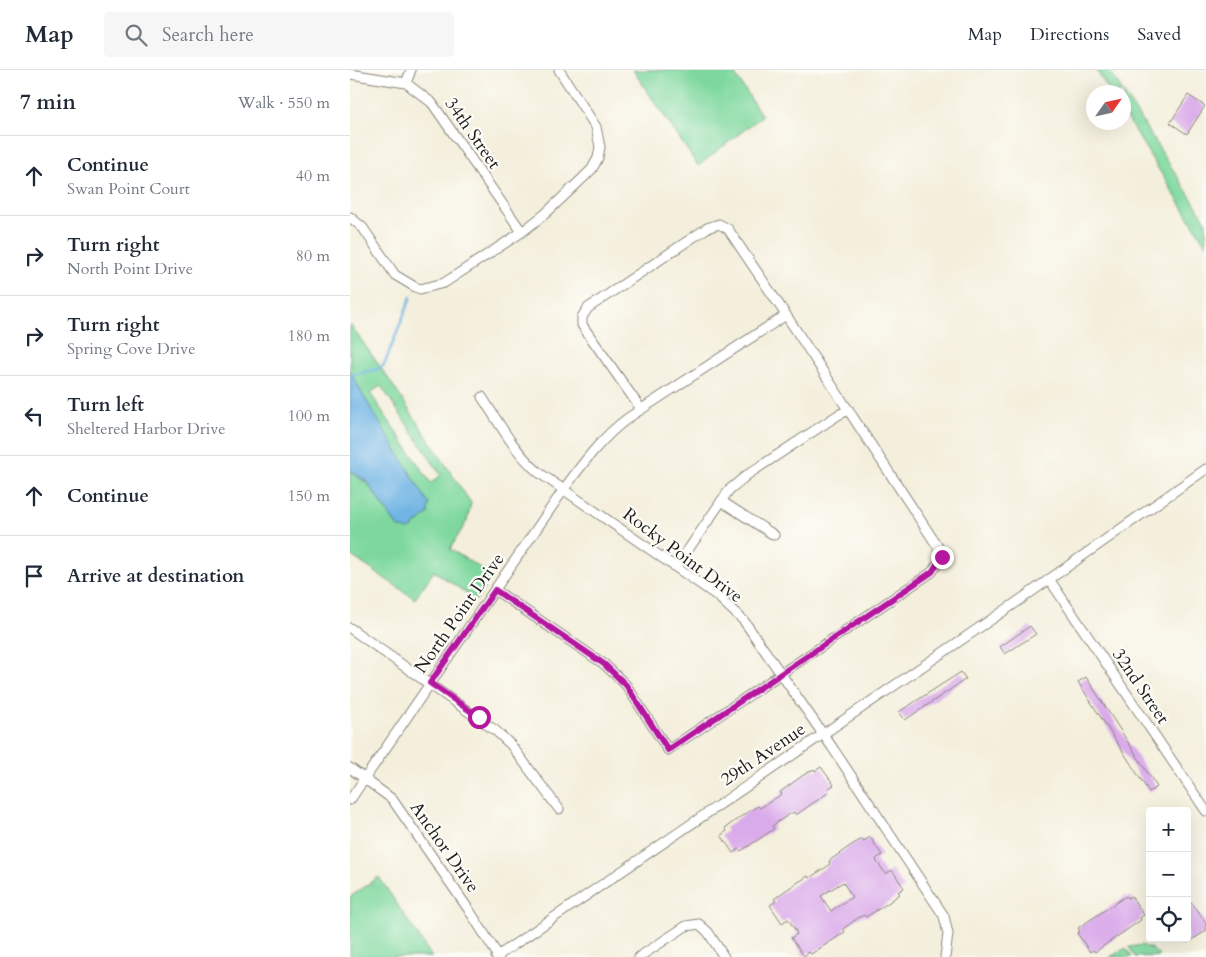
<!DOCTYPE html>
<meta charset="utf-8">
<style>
body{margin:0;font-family:Cardo,serif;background:#f6f6f7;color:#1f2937}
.controls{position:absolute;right:15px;bottom:15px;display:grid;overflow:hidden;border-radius:5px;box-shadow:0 5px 20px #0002}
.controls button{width:45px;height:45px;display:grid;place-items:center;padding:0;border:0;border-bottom:1px solid #e0e1e3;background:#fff;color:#1f2937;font:25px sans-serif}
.compass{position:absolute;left:736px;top:15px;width:45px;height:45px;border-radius:50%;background:#fff;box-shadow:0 5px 20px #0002;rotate:56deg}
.stop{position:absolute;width:15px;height:15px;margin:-11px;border:4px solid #b5179e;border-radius:50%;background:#fff}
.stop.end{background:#b5179e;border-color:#fff;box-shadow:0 1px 5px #0008}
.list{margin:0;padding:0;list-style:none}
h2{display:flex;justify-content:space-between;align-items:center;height:65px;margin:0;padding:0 20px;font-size:21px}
h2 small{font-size:16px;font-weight:400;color:#747a83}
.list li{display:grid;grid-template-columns:32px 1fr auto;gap:15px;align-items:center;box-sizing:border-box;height:80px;padding:0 20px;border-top:1px solid #e0e1e3}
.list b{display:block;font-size:19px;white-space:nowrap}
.list p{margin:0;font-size:16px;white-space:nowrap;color:#747a83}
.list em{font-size:16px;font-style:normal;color:#747a83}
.icon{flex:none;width:28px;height:28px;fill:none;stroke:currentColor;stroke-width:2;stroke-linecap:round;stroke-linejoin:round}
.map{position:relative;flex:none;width:856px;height:887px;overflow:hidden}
header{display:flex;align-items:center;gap:30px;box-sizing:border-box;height:70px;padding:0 25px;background:#fff;border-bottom:1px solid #e0e1e3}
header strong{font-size:24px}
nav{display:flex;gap:28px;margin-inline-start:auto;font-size:18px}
.search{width:350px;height:45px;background:#f6f6f7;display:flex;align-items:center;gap:12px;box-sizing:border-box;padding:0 18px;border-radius:5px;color:#747a83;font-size:19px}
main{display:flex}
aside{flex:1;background:#fff}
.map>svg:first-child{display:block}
</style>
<header>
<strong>Map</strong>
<div class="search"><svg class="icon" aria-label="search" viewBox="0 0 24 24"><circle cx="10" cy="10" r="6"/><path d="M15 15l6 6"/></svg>Search here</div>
<nav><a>Map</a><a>Directions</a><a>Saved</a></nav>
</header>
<main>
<aside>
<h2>7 min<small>Walk · 550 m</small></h2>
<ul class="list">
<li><svg class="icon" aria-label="ahead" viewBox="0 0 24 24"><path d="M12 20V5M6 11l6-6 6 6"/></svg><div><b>Continue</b><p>Swan Point Court</p></div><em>40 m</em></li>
<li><svg class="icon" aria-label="right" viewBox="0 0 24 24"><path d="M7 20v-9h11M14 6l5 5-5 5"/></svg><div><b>Turn right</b><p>North Point Drive</p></div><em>80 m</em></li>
<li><svg class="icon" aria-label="right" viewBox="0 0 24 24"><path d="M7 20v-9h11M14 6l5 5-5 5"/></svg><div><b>Turn right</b><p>Spring Cove Drive</p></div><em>180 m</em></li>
<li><svg class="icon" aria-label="left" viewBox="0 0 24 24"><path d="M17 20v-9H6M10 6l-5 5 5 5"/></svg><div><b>Turn left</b><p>Sheltered Harbor Drive</p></div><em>100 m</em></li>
<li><svg class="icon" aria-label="ahead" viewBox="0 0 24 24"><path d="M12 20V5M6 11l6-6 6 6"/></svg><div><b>Continue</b></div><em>150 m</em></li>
<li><svg class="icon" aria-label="arrive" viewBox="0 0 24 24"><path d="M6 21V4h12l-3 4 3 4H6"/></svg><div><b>Arrive at destination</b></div></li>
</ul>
</aside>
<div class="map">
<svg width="856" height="887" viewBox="0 0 856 887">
<rect width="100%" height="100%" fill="#fdfcf7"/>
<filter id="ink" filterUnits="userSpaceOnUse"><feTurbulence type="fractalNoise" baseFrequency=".02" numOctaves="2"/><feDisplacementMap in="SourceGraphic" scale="10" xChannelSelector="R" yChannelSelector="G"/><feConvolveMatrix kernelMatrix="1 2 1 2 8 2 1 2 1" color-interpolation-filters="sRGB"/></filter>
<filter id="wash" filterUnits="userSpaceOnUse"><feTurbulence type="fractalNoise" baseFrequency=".0096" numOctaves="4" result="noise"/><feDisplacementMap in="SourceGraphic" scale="20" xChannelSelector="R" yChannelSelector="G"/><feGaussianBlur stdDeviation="1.12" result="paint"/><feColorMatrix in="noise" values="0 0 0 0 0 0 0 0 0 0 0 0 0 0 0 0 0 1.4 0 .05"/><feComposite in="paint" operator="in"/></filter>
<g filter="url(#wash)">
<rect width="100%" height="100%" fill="#f4efdc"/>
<!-- green -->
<path fill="#7ed89e" stroke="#4d7a5d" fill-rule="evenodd" d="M283,0H382L412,46L348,96Z
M746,0H759L856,151V175L774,44V22H760Z
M0,254L38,308L121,433L117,451L100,479L143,506L126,530L84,501L65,529L0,485V401L18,414L48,457L12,325L0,301ZM31,316L91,405L81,413L20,323Z
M29,807L82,887H0V827Z
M792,875L802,879L810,886L785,887L779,877Z
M776,878L782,887H760Z"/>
<!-- water -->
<path fill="#6eb4e4" stroke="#456880" d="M0,301L13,325L79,434L78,444L59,460L48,457L17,412L0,400Z"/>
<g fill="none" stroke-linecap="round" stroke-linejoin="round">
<!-- stream -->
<path stroke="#6eb4e4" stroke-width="2.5" d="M2,305L28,299L34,295L61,227"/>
</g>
<g id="blocks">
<!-- building -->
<path fill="#daabea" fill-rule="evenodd" d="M838,25L855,36L837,64L820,53Z
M680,556L686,564L655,584L650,577Z
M611,602L616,609L555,650L549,642Z
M736,607L807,717L799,722L728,612Z
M471,697L484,715L478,719L479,722L446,745L444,742L438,745L422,756L424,759L391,781L389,779L383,783L371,765L377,761L375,758L396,743L408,736L410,738L432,724L430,722L452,706L464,699L465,701Z
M520,767L532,785L526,789L527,792L536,804L542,800L554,818L548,822L550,824L538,833L516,847L514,845L508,848L493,859L495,862L483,870L461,884L459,882L454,886L441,868L447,864L446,861L438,849L432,853L420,835L426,831L424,829L436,820L458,806L459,808L475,798L480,794L479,791L500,776L512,769L514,771ZM493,812L502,827L481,841L471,826Z
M776,826L778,828L781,826L794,845L790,848L791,850L745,882L743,880L740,882L727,863L730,861L728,858Z
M842,833L856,853V861L837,873V837Z"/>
</g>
</g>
<g filter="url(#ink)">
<use href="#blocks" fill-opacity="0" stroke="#88867c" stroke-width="1"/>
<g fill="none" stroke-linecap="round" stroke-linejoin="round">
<defs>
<path id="minor" d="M0,4L56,13L82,33L172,162
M56,13L61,0
M0,147L13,158L45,205L65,217L70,219L94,213L172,162L195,144L233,108L242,99L248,88L250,77L246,57L209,0
M132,327C149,353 164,381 188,402L366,525L394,551L482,677L594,846L598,864L595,887
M291,339L232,255V247L238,238L357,158L369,154L378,159L436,245
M371,431L424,465
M327,496L379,420L397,405L488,345L499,340
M699,509L856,741
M0,558L146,661L161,675L209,739
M0,698L42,729L119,840L149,887
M0,730L214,419C233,393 252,367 278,348L436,245L588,477L592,487L582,502L318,680L276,615L254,594L145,520
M146,887L667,532L856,399
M289,887L336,856L349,854L358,862L374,887"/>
</defs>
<!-- minor casing -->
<use href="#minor" stroke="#88867c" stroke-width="11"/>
<!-- minor -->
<use href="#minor" stroke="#fff" stroke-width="9"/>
</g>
</g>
<g fill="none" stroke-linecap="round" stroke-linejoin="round" filter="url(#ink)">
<!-- route -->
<path stroke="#b5179e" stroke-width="6" d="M129,647L80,613L145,520L254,594L276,615L318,680L582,502L592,487"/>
</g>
<g text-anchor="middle" stroke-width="4.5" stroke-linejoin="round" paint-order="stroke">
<!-- street labels -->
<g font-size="18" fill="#1c1c1c" stroke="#fdfcf7">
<text transform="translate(123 63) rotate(55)" y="6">34th Street</text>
<text transform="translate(333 485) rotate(37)" y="6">Rocky Point Drive</text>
<text transform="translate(109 543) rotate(-55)" y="6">North Point Drive</text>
<text transform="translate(791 616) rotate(56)" y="6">32nd Street</text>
<text transform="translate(413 684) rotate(-34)" y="6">29th Avenue</text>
<text transform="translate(95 777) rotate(55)" y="6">Anchor Drive</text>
</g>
</g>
</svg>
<div class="controls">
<button>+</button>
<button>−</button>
<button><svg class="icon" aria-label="locate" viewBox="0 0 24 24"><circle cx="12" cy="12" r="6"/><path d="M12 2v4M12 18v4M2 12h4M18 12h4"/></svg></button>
</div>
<svg class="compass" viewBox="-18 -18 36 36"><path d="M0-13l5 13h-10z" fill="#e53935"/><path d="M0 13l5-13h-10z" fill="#747a83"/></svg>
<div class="stop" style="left:129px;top:647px"></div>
<div class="stop end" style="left:592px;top:487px"></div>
</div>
</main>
